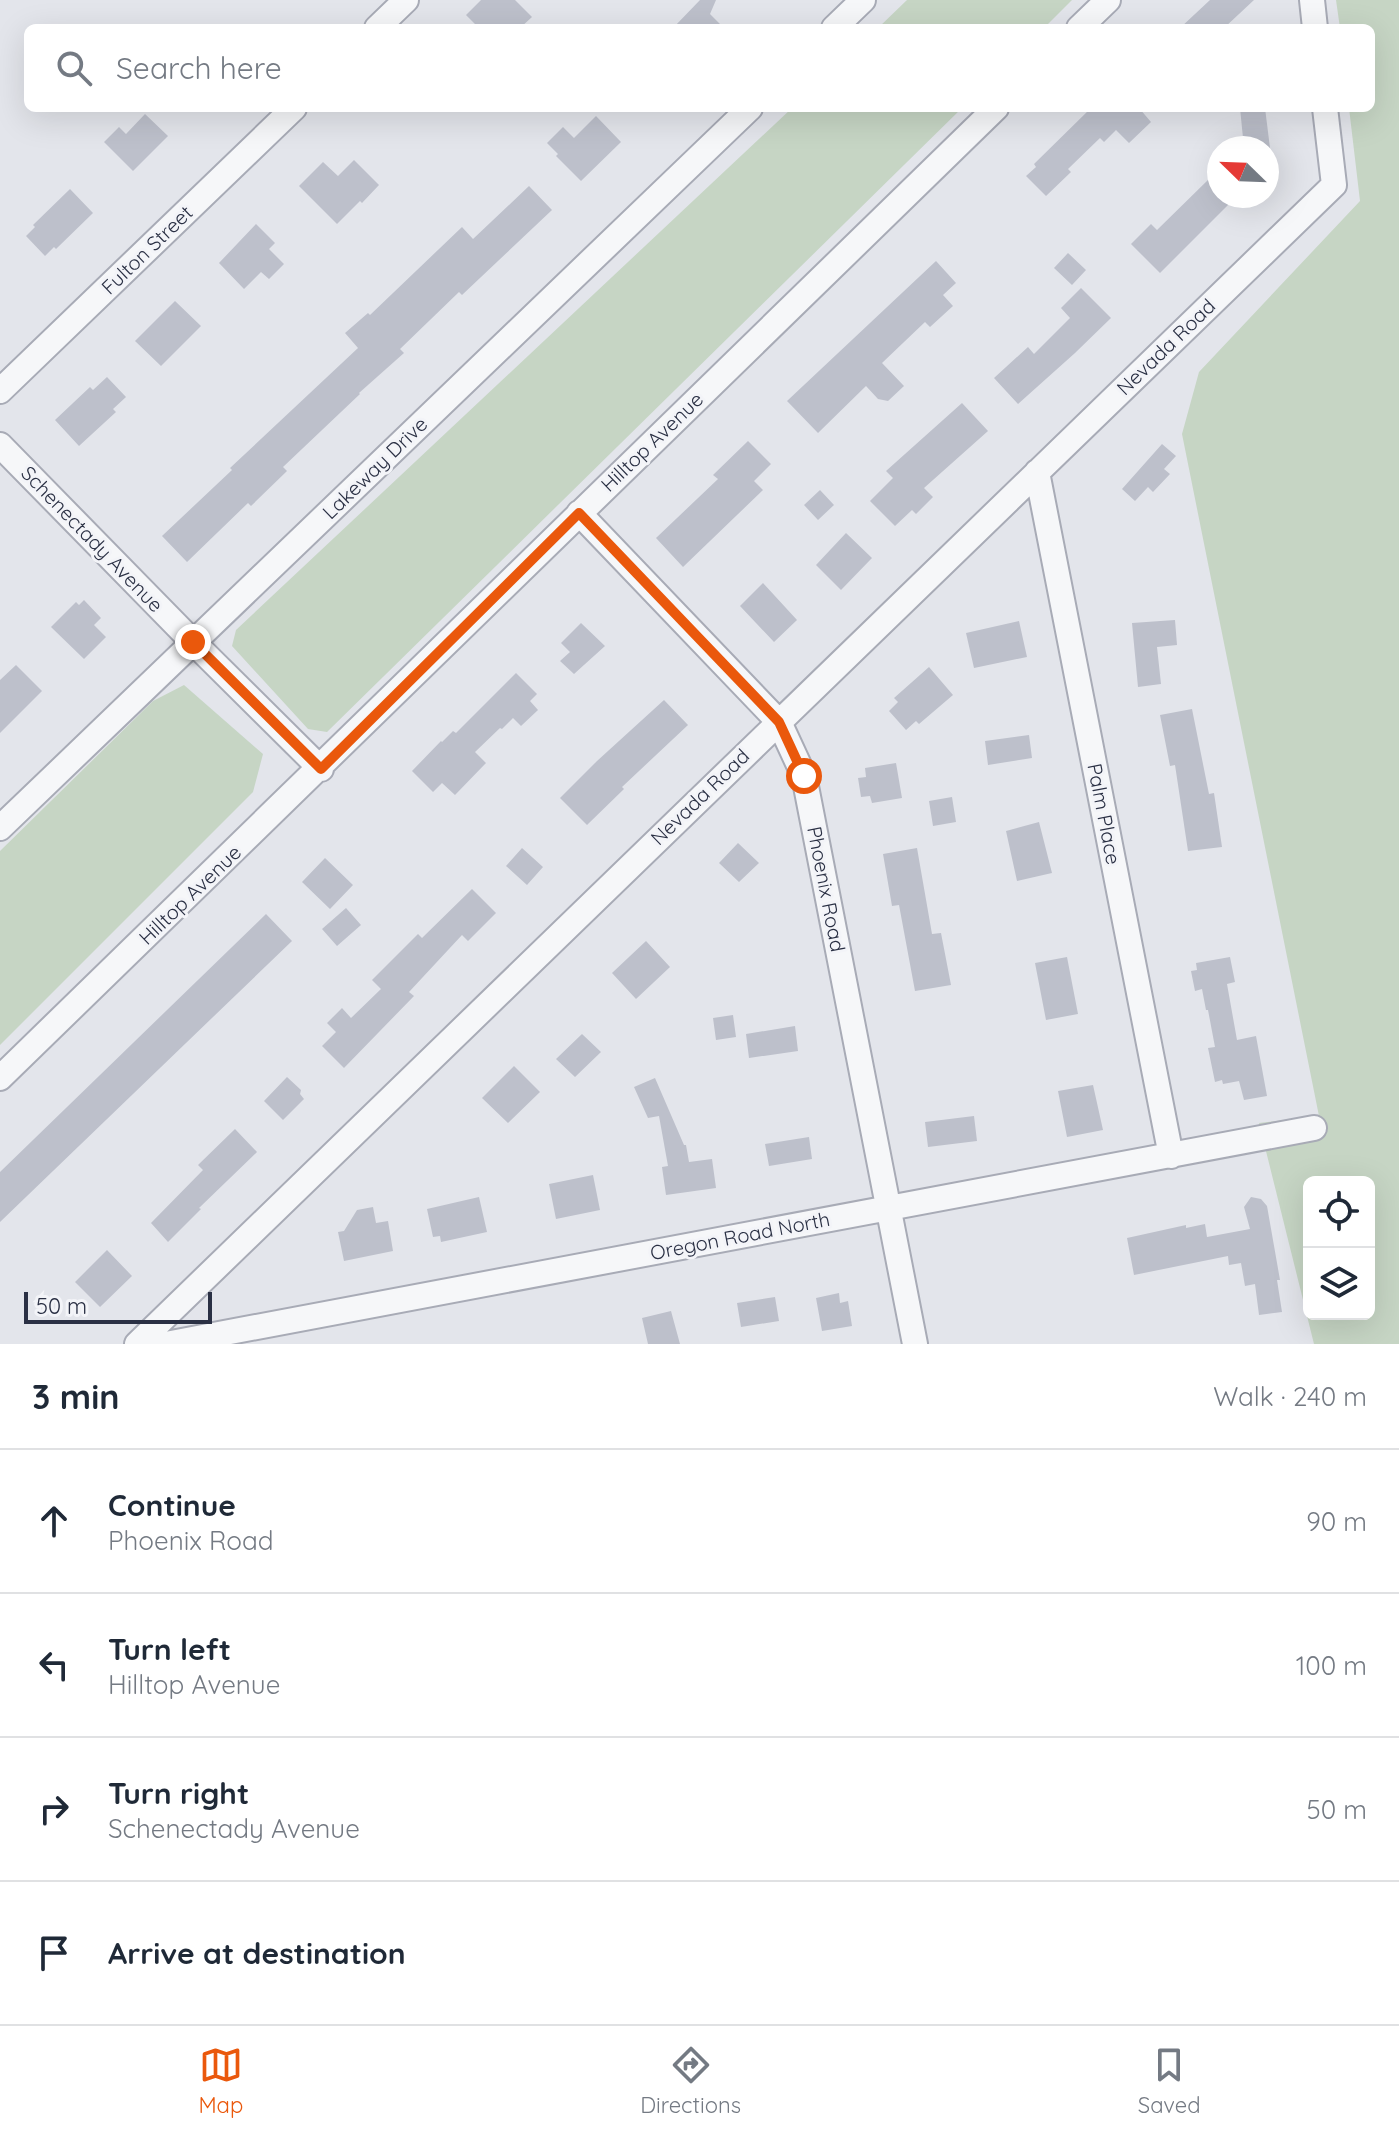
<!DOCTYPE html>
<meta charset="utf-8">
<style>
body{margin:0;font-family:Quicksand,sans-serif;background:#f2f2f3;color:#1f2937}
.controls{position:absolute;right:24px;bottom:24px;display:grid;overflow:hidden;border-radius:12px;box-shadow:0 8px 32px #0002}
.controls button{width:72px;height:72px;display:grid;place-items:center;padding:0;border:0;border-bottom:2px solid #e0e1e3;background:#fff;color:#1f2937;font:40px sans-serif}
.compass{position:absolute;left:1207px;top:136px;width:72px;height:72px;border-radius:50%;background:#fff;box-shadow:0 8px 32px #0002;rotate:293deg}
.scale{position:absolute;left:24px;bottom:20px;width:188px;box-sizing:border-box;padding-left:8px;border:4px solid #2a3044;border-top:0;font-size:22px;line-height:28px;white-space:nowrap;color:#2a3044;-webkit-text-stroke:6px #f3f4f8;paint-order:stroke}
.stop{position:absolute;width:24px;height:24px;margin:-18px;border:6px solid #ea580c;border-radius:50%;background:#fff}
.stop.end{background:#ea580c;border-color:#fff;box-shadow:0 2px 8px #0008}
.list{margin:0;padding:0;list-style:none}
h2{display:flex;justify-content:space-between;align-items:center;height:104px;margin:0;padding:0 32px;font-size:34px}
h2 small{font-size:26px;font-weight:400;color:#747a83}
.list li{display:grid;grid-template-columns:52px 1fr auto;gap:24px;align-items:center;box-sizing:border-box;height:144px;padding:0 32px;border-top:2px solid #e0e1e3}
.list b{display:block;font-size:30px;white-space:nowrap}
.list p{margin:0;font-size:26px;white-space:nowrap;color:#747a83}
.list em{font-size:26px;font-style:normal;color:#747a83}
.icon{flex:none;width:44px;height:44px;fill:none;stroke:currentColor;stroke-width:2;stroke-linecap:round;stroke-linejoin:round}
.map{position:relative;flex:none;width:1399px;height:1344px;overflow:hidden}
.search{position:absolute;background:#fff;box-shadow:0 8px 32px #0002;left:24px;right:24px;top:24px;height:88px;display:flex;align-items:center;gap:20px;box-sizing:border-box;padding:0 28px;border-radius:12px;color:#747a83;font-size:30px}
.sheet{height:680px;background:#fff}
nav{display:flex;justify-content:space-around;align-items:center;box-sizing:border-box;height:112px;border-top:2px solid #e0e1e3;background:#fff;font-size:22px;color:#747a83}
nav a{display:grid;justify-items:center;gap:4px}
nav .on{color:#ea580c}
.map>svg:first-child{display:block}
</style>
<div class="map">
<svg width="1399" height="1344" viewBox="0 0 1399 1344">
<rect width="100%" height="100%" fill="#e3e5eb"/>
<!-- green -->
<path fill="#c6d5c4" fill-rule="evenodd" d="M907,0H1072L1044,28H878Z
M1336,0H1399V1344H1314L1259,1123L1319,1116L1182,434L1199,372L1360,201L1349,108H1371V28H1340ZM1309,1182H1369V1314H1309Z
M792,108H962L327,732L308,729L232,646L236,630Z
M184,685L263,754L253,792L0,1045V851L153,701Z"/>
<!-- building -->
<path fill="#bdc0cb" d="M481,0H515L532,17L520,28H479L466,15Z
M700,0H716L710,14L724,28H673Z
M1210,0H1254L1224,28H1180Z
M1091,108H1139L1151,122L1129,143L1116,130L1104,142L1100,138L1068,169L1071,172L1046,196L1026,176L1036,167L1034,164Z
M1240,108H1265L1270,148H1244Z
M145,114L168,136L133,171L104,142L119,127L126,134Z
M596,116L621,142L581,181L556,156L558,154L547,143L563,127L574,138Z
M354,160L379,185L362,203L360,201L337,224L299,186L323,162L338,176Z
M1210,178L1219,187V196H1228L1232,201L1160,273L1131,244L1151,224L1157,230Z
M529,186L552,210L462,295L459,292L400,349L404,353L359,393L360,394L283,467L287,471L251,506L248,503L187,562L162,536L232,470L230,468L358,348L345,333L368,313L370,315L462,227L473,239Z
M70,189L93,213L56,249L54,247L45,256L26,236L35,227L33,225Z
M256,224L275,243L269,249L284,264L269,279L261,272L244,289L219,263Z
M1068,253L1086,270L1072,285L1054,268Z
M936,261L956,283L943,295L953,306L930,327L925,322L882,363L904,386L888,401L878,399L866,386L818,433L787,401Z
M1081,288L1111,318L1075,353L1018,404L994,378L1028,347L1034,354L1070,318L1061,308Z
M175,301L201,326L161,366L135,341Z
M107,377L126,397L113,409L116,412L79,446L55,420L90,387L93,390Z
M962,403L988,431L924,488L933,497L916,514L912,510L895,526L870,501L893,478L886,471Z
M748,441L771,464L754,481L763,490L683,567L656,538L718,479L713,475Z
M1162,444L1176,456L1164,469L1170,474L1153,492L1148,487L1135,501L1122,489Z
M820,490L834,505L818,520L804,505Z
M846,533L872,558L841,590L816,565Z
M763,583L797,620L774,642L740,606Z
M84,600L101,618L94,625L106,637L84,659L51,627L76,602L79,605Z
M1175,620L1177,645L1157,647L1161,684L1138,687L1132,623Z
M1019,621L1027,657L974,668L966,633Z
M581,623L605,646L574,674L560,661L570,652L561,643Z
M16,665L42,691L0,733V680Z
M929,667L953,695L919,724L916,721L906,730L889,711L898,702L894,698Z
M516,673L537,694L530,701L538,710L521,726L513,718L502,729L500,728L475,752L486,763L455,795L442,783L433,792L412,771L441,741L442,742L453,731L456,733Z
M664,700L688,725L622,787L624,789L587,825L560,798L597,761Z
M1192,709L1209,794L1214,793L1222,847L1188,851L1175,765L1170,766L1160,715Z
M1029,735L1032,758L988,765L985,741Z
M896,763L902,798L872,803L870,796L861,797L858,778L866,777L865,768Z
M952,797L956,822L933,826L929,801Z
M1039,822L1052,873L1017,881L1006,831Z
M738,843L759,863L739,882L719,863Z
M522,848L543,867L527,885L506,866Z
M917,848L932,934L941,933L951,985L915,991L899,905L892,906L883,854Z
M325,858L353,885L330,909L302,882Z
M472,889L496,913L468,941L462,935L409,992L414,996L344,1068L322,1046L336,1032L327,1023L342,1008L351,1018L381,989L372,980L418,934L422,938Z
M346,908L361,925L337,946L322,929Z
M266,914L292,941L0,1222V1172Z
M646,941L670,967L636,999L612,973Z
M1067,957L1078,1014L1046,1020L1035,963Z
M1230,957L1235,982L1227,984L1237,1040L1256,1036L1267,1096L1244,1100L1239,1081L1223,1084L1222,1080L1215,1082L1208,1048L1215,1047L1208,1010H1206L1202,989L1195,991L1191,971L1197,970L1196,963Z
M733,1015L736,1037L716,1040L713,1018Z
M795,1026L798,1051L749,1058L746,1034Z
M582,1034L601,1052L575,1077L556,1059Z
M514,1066L540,1092L508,1123L482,1098Z
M287,1077L301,1090L300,1094L304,1099L283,1120L264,1101Z
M655,1078L684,1145H686L689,1162L712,1159L716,1188L666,1195L662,1167L668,1166L659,1116L648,1118L634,1087Z
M1093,1085L1103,1130L1067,1137L1058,1091Z
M974,1116L977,1141L928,1147L925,1122Z
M235,1129L257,1152L199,1208L201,1209L168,1242L151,1223L203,1170L198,1165Z
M809,1137L812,1159L769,1166L765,1144Z
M593,1175L600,1210L556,1219L549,1184Z
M479,1197L487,1232L441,1242L440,1236L433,1237L427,1209Z
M1251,1197L1261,1199L1267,1206L1280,1280H1277L1282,1312L1259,1315L1255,1284L1245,1286L1241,1263L1229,1265L1228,1256L1134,1275L1127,1238L1186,1225V1228L1205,1224L1207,1237L1250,1229L1244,1207Z
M373,1207L376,1223L388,1221L393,1251L344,1261L338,1232L344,1231L357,1210Z
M107,1250L132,1276L100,1307L75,1282Z
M839,1293L840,1303L848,1301L852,1326L822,1331L816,1298Z
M775,1297L779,1321L741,1327L737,1303Z
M671,1311L680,1344H648L642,1318Z"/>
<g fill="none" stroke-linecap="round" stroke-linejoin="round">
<defs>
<path id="street" d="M1312,0L1315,28
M377,28L406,0
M834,28L863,0
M1079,28L1108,0
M0,391L294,108
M0,445L193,642L321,769
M1037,472L1171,1156
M579,513L779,722L804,776L915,1344
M0,828L750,108
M0,1078C334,756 664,431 996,108
M137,1344L1334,185L1325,108
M166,1344L1314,1128"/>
</defs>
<!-- street casing -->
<use href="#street" stroke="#a8abb6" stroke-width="28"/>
<!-- street -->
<use href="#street" stroke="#f6f7f9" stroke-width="24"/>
</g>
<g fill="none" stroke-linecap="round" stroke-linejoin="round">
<!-- route -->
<path stroke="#ea580c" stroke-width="10" d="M193,642L321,769L579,513L779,722L804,776"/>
</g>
<g text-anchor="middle" stroke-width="6" stroke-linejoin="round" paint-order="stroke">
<!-- street labels -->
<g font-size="20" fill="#2a3044" stroke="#f3f4f8">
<text transform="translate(147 250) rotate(-44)" y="7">Fulton Street</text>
<text transform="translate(1166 347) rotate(-44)" y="7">Nevada Road</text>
<text transform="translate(652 442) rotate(-44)" y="7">Hilltop Avenue</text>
<text transform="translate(375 468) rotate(-44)" y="7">Lakeway Drive</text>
<text transform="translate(92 539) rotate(46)" y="7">Schenectady Avenue</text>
<text transform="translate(700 797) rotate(-44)" y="7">Nevada Road</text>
<text transform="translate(1104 814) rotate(79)" y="7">Palm Place</text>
<text transform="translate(826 889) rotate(79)" y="7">Phoenix Road</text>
<text transform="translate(190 895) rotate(-44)" y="7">Hilltop Avenue</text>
<text transform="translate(740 1236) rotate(-11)" y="7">Oregon Road North</text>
</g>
</g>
</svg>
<div class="controls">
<button><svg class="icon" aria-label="locate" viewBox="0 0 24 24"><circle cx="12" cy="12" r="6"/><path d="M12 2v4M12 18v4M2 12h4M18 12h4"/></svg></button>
<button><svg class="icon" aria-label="layers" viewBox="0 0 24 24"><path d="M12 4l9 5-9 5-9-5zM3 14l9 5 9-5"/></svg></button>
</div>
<svg class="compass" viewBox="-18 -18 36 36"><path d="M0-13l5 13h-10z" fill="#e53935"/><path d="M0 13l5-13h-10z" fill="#747a83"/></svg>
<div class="scale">50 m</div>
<div class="stop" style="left:804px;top:776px"></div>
<div class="stop end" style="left:193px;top:642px"></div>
<div class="search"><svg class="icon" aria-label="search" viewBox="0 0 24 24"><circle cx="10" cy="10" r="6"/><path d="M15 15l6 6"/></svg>Search here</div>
</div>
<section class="sheet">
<h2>3 min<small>Walk · 240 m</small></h2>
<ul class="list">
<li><svg class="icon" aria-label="ahead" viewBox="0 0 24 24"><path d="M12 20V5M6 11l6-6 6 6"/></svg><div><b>Continue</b><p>Phoenix Road</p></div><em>90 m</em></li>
<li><svg class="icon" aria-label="left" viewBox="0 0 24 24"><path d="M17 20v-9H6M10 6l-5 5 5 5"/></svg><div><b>Turn left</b><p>Hilltop Avenue</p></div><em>100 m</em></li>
<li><svg class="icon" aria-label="right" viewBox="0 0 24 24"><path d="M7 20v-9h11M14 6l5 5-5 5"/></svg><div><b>Turn right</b><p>Schenectady Avenue</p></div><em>50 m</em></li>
<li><svg class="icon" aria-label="arrive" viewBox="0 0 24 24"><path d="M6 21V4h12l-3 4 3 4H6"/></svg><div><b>Arrive at destination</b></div></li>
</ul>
</section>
<nav>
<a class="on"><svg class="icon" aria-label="map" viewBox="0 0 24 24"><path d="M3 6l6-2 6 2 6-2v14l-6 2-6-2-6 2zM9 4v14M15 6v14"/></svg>Map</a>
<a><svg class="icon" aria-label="directions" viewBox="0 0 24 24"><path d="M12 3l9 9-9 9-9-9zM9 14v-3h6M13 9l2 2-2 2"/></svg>Directions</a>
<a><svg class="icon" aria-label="saved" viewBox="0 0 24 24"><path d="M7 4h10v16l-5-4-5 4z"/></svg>Saved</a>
</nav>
